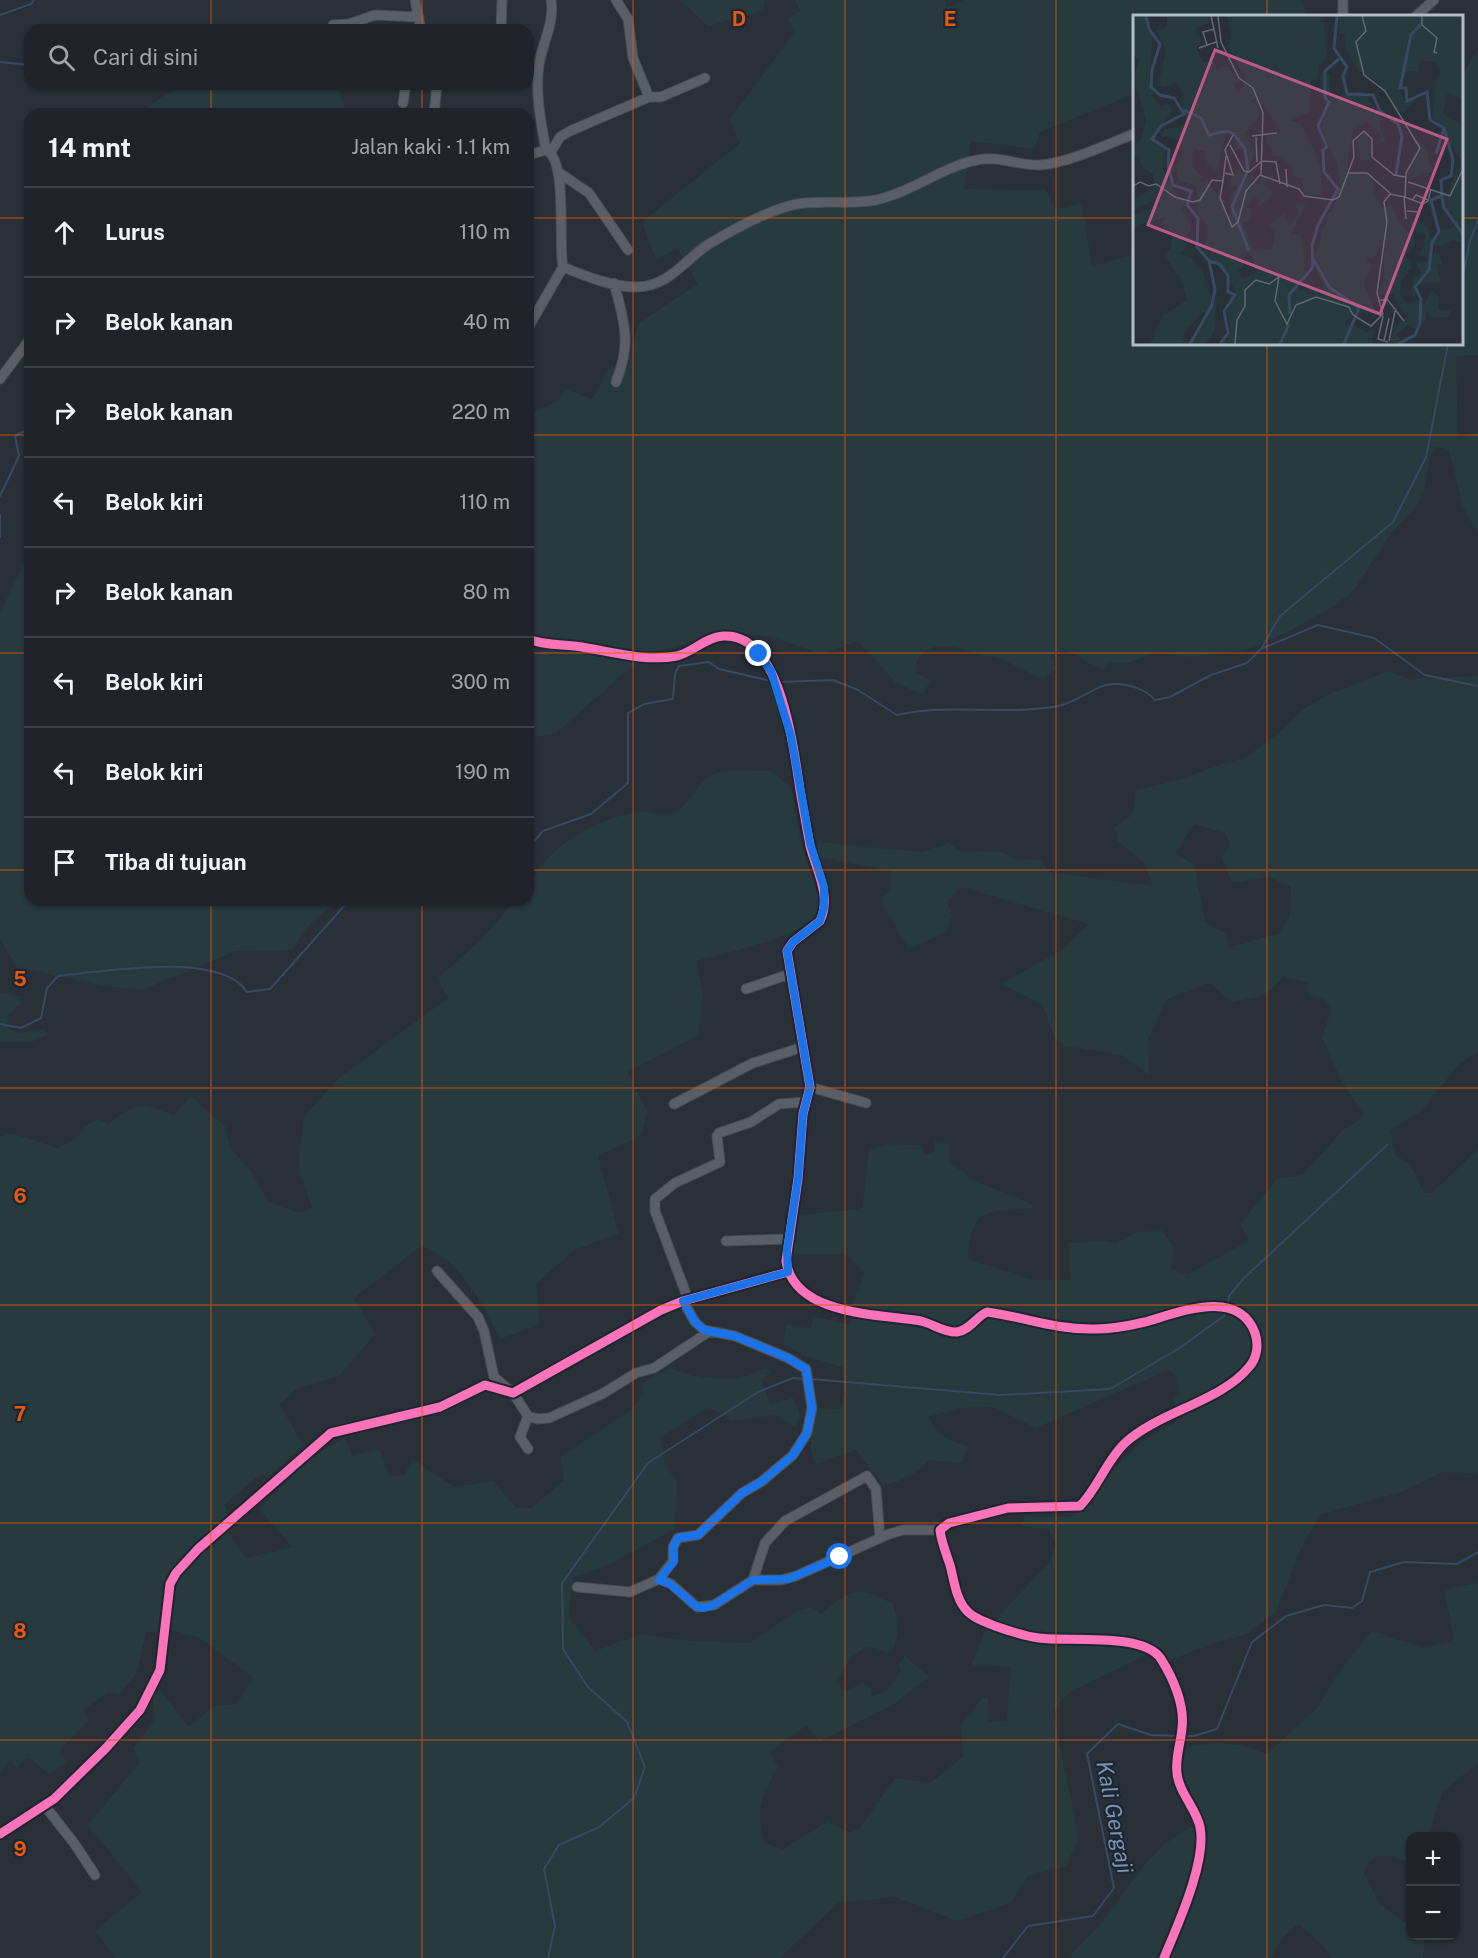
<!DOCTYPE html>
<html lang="id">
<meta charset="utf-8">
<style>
body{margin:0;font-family:"Public Sans",sans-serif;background:#282c32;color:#f1f3f6}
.controls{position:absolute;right:18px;bottom:18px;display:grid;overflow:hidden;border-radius:12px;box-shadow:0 2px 4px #0004}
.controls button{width:54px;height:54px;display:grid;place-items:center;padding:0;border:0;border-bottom:2px solid #3d4147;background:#20242a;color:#f1f3f6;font:30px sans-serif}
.stop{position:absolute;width:18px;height:18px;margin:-14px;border:4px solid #1a73e8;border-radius:50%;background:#fff}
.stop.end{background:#1a73e8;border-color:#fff;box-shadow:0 2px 6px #0008}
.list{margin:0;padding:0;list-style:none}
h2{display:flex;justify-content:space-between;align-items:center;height:78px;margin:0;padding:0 24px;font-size:26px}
h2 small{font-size:20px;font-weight:400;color:#a2a4a8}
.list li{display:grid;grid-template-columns:39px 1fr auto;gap:18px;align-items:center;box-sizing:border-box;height:90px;padding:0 24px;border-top:2px solid #3d4147}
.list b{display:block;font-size:22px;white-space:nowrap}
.list em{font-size:20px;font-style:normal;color:#a2a4a8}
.icon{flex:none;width:33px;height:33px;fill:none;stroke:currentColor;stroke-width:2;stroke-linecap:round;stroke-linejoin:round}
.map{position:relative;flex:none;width:1478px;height:1958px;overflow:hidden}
.search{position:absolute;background:#20242a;box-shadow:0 2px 4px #0004;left:24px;top:24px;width:510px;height:66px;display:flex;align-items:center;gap:15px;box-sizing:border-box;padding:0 21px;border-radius:18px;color:#a2a4a8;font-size:22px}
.panel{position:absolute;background:#20242a;box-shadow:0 2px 4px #0004;left:24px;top:108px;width:510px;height:798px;border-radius:18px}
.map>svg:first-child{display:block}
</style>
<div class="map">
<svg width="1478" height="1958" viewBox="0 0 1478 1958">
<rect width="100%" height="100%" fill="#2a3038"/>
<!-- green -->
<path fill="#273a3e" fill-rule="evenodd" d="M680,0H768L764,2V11L708,26Z
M795,0H945L947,7L966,0H1302L1306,16H1134V94L1040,132L1034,149L971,141L964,189L1046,190L1055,209L1082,203L1092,266L1132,255L1134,245V344H1462V75L1478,49V355L1456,356L1458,438L1478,432V534L1463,507L1449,450L1436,447L1430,456L1424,490L1418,504L1390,535L1354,590L1334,606L1286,633L1246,650L1190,657L1156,653L1130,662L1108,663L1105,669C1085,669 1073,641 1051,655L1056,669L1044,679C1027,674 1013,663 997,658C988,655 978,656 969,652C948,644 930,641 916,662V673L930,680L924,695L896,683L858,641L821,654L772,637L714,631L685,644L650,653L624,673L556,733L528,738V658L545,650L528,628V416L559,400L565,389L592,399L612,365L628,368L638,324L698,284L677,248L656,260L642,222L740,143L730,119L794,33L788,18L800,11Z
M182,84H338L346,114H137Z
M30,551V900H339L310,924L292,950L236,951L142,990L100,985L16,967L0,939V613Z
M1388,671L1410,679L1478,676V1052L1460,1063L1420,1112L1390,1130L1396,1156C1414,1164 1416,1175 1423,1192L1432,1193L1478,1149V1474L1443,1472L1399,1493L1321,1514L1301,1548L1276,1612L1245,1635L1211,1644L1176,1658L1167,1659L1157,1650L1068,1693L1053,1712L1079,1837L1066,1866L1028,1876L1011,1903L957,1921L895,1897L838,1903L780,1958H116L95,1931L142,1892L88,1825L139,1763L133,1748L155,1720L152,1697L160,1690L189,1727L214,1706L237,1704L253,1677L198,1637L172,1631L146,1632L137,1673L119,1695L108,1692L83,1710L89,1720L60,1750L66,1762L49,1774L28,1757L17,1768L10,1760L0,1773V1136L11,1133L58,1148L78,1137L84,1126L99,1119L108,1124C138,1103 139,1100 174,1116L190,1096L225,1126L230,1148L251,1172L269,1202L300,1213L312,1208L300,1173L299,1154L304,1117L339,1078L448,998L438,978L482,939L515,900H528C528,855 598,817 638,812C648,810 660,817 670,814C689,809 694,785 712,775C728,767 752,772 771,771L791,788C796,820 802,850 813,881C815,889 820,899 818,908C810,938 723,953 696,961L703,994L699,1035L627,1072L647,1112L641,1136L598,1156L619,1234L574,1250L537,1283L540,1324L500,1339C483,1304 460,1259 421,1246L354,1298L375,1334L339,1376L295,1390L280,1405L303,1445L270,1475L258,1476L224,1505L230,1517L222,1524L246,1558L292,1547L259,1509L308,1460L345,1437L352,1455L380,1449L389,1476L405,1475L412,1459L454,1487L493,1481L516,1508H532L564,1480L560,1457L632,1409L643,1393L642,1383L670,1368C702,1380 735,1384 766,1368L772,1373L761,1379L770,1403L793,1398L800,1415L796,1428L776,1415L731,1421L709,1407L661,1437L665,1464L677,1482L675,1529L604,1567L573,1577L569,1617L595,1651L641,1634L693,1641L749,1643L797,1611L812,1607L821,1614C852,1589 857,1585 893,1604C900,1622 899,1637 891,1653L866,1647L850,1658L837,1682L845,1692L862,1683L871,1688L872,1696L887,1691L901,1670L898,1664L905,1656L929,1677L894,1704L819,1742L807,1725L770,1752L778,1767C761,1798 755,1808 764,1843L783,1849L828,1821L849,1832L859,1829L895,1778L930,1783L963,1757L961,1726L981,1699L988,1696V1722L1007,1721L1010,1667L971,1665L986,1629L1048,1564L1056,1545L1049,1530L1022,1526L1025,1516L1070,1517L1088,1506L1112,1471L1139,1444L1183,1417L1172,1398L1179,1394L1175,1375L1168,1370L1036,1428L992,1407L965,1408L929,1416C935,1436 949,1440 968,1446L962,1463L929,1460C916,1474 903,1481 883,1485L856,1450L815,1464C804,1439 818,1433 815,1408L840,1409L845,1394L842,1367L805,1356L783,1344L786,1324L811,1329L813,1316L851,1325L853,1301L865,1273L846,1254H793L798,1215L862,1209L869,1149L892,1144L921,1145L925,1155L934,1151L935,1141L949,1144L950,1162L971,1179L1033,1205L1032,1208C984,1214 973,1204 968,1259L1034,1280H1070L1068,1243L1105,1241L1115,1244L1136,1232L1161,1230L1174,1248L1171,1270L1188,1274L1249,1241L1240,1224L1277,1179L1303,1175L1343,1130L1361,1119L1363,1113L1342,1082L1322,1038L1331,1010L1326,1000L1309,996L1307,982L1283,977L1266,995L1232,1002L1210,983L1167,999L1148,1038L1149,1075L1121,1055L1065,1046L1054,1038L1043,1005L1001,984L1062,950L1089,924L961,887L947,903L952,915L946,932L909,949L882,904L883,897L890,889L891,871L818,857V842L923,852L949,843L959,851L1002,852L1014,859L1041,860L1049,872L1153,886L1144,863L1118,841L1115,827L1133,814L1136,790L1178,780L1222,764L1244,759L1280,732L1304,709L1325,696ZM1194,824L1225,833L1230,843L1222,858L1232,883L1269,877L1291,887L1290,915L1279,933L1229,948L1225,933L1205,922L1195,866L1176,853Z
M3,993L20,996L22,1003L8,1015L7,1026C19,1039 29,1029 45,1029L48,1035L31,1042H0V995Z
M1478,1583V1763L1442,1792L1428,1836H1410V1862C1387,1856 1377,1848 1363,1872L1378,1902L1410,1926V1936L1425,1937L1423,1958H1332L1322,1944L1298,1924L1282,1938L1271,1958H1068C1079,1945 1092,1934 1103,1921C1132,1884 1156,1837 1203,1823L1181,1777L1182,1750C1209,1739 1241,1742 1267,1754L1317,1708L1337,1675L1371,1631L1422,1647L1454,1641L1444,1589Z"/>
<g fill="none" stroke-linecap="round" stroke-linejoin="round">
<!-- stream -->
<path stroke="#384963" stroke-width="2" d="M0,15L31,4L34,0
M0,62L30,65
M1462,281L1470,241L1478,220
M0,496L19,456L15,436L30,428
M0,515V537
M1261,649L1280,616L1393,522L1426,457L1448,344
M779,682L833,680L858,690L897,715C950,703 1004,716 1058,706C1077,703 1096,684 1114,684C1129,684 1146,689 1155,700L1170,697L1211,675L1247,663L1261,649L1318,625L1374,638L1425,675L1478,686
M528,848L543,831L591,814L628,783V713L644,704L673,699L675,674L679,666L709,662L719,669L771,681
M0,1024L21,1028L41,1018L47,988L58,976C102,972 220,950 247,992L270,989L345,905L356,900
M1227,1305L1230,1295L1243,1279L1387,1145
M811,1379L1001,1395L1110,1389L1178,1349L1224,1316L1225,1311
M1185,1736H1194L1217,1729L1252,1642L1286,1616L1324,1605L1352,1608L1362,1601L1370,1572L1404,1562L1457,1564L1478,1552
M548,1958L555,1926L544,1869L559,1845L599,1827L634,1798L645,1767L627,1722L588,1687L563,1649L562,1583L648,1463L758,1392L793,1378L805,1379
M1003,1958L1028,1926L1093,1916L1114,1888L1087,1754L1118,1724L1151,1735L1179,1736"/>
<defs>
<path id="minor" d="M415,0L421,30
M616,0L628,19L633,58L649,97
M1343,0V16
M1416,16L1434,0
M333,25L349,24L375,15L419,17
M501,30L502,0
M403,103L406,84
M434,114L437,84
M546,150C541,123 535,93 539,65C542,43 555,23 551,0
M551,152L560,137L570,131L649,97H661L705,78
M528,155L546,150C568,159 558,244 563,267C585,276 612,287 637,287C670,286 684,260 709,244C732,230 756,217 782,208C811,197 845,206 876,200C912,192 942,167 977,160C999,155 1018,166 1040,165C1069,163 1107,144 1134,134
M558,172L589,193L628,250
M614,283C624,321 632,343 616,382
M528,328L563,267
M0,379L30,339
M528,639C545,646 564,644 582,647C612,652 646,662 677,656C693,652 706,637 723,636C783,632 794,755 801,796C804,813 807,829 810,846C816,870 832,896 820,921L793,942L787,951L810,1087L803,1114L798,1179L786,1261C794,1316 880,1314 921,1321C933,1324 945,1333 957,1332C970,1330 976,1317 987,1312C1025,1317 1055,1330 1095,1329C1112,1329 1128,1326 1145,1322C1178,1313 1238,1287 1255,1333C1259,1345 1257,1358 1249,1367C1222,1401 1158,1412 1125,1443C1106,1461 1098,1488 1080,1506L1008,1508L949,1523L940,1530C941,1541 946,1553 950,1565C954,1580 956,1600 967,1611C974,1619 986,1622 995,1626C1009,1631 1024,1636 1039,1638C1067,1642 1144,1632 1161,1659C1173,1678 1185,1705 1182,1728C1181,1743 1175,1757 1177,1773C1179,1793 1196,1808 1200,1827C1207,1862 1177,1926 1164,1958
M746,989L790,974
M810,1087L866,1103
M674,1104L753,1063L803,1047
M726,1241L788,1239
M437,1271L478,1317L484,1331L494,1377L513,1393L528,1416L520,1437L528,1449
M688,1299L655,1211V1199L675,1183L720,1162L717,1136L719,1133L751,1122L779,1104L805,1102
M528,1416L538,1419L549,1418L602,1394L636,1373L654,1368L710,1331
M659,1579L673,1561V1547L678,1538L698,1535L742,1493L761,1482L793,1455L807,1433L812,1408L806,1369L788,1358L735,1336L704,1330L695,1322L683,1301
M753,1580H781L796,1576L889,1534L903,1530H940
M577,1587L630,1592L659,1579L671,1584L697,1607L714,1605L753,1580L765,1543L785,1521L867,1476L876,1489L880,1538
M45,1806L74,1843L95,1875
M0,1834L54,1799L106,1748L140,1710L160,1670L170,1584L176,1573L198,1549L331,1433L440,1407L485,1385L513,1393L661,1310L683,1301L788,1272"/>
</defs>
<!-- minor casing -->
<use href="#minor" stroke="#484c53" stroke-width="11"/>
<!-- minor -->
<use href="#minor" stroke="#5a5e66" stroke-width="9"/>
<defs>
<path id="cycleway" d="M528,639C545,646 564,644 582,647C612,652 646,662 677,656C693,652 706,637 723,636C783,632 794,755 801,796C804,813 807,829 810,846C816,870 832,896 820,921L793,942L787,951L810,1087L803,1114L798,1179L786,1261C794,1316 880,1314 921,1321C933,1324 945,1333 957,1332C970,1330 976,1317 987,1312C1025,1317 1055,1330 1095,1329C1112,1329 1128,1326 1145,1322C1178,1313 1238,1287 1255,1333C1259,1345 1257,1358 1249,1367C1222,1401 1158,1412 1125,1443C1106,1461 1098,1488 1080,1506L1008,1508L949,1523L940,1530C941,1541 946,1553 950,1565C954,1580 956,1600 967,1611C974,1619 986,1622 995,1626C1009,1631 1024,1636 1039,1638C1067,1642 1144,1632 1161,1659C1173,1678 1185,1705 1182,1728C1181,1743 1175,1757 1177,1773C1179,1793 1196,1808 1200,1827C1207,1862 1177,1926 1164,1958
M0,1834L54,1799L106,1748L140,1710L160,1670L170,1584L176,1573L198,1549L331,1433L440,1407L485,1385L513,1393L661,1310L683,1301L788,1272"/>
</defs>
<!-- cycleway casing -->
<use href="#cycleway" stroke="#1d2633" stroke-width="13"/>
<!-- cycleway -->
<use href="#cycleway" stroke="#fb73b8" stroke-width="9"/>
</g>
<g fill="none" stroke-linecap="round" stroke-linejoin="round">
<!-- route -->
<path stroke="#1a73e8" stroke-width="8" d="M759,654L771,671L791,736L810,843L824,887V907L820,921L793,942L787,951L810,1087L803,1114L798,1179L787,1250L788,1272L683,1301L695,1322L704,1330L735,1336L788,1358L806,1369L812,1408L807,1433L793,1455L761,1482L742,1493L698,1535L678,1538L673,1547L674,1561L659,1580L670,1584L697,1607L704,1608L714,1605L753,1580L788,1579L840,1557"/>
</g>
<!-- grid -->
<path fill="none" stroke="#e8590c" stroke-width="1.5" stroke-opacity="0.55" d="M211,0V30M422,0V30M633,0V1958M845,0V1958M1056,0V1958M1267,0V16M211,84V114M422,84V114M0,218H30M528,218H1134M1462,218H1478M1267,344V1958M0,435H30M528,435H1478M0,653H30M528,653H1478M0,870H30M528,870H1478M211,900V1958M422,900V1958M0,1088H1478M0,1305H1478M0,1523H1478M0,1740H1478"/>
<g text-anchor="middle" stroke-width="4.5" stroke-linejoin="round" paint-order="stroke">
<!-- water labels -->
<g font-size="22" font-style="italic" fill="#7c92b1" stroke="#1d2633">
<text transform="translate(1115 1817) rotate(79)" y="8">Kali Gergaji</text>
</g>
</g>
<!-- overview -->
<g transform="translate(1133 15)">
<rect width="330" height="330" fill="#2a3038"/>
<path d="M1,1H13L20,20L16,67L22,78L19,80L27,91L37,89L39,97L18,125L32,134L30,154L44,181L53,184L49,195L59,212L54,221L60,223L47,239L58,242L71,259L72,271L83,286L82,315L73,329H17L30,300L54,285L48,264L30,239L38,233L39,222L29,207L32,202L0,212V200L27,190L23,184L0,195V185L22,172L20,159L9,152L5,141L0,143V131L8,125L13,106L1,63L6,44L0,41ZM70,297L75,298L74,303L54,328L50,324L52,316ZM34,1H75V9L62,12L70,29L63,31L65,38L70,47H81L84,55L94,51L107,66L101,68L104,78L114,67L95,32L98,20L94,1H191L194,39L190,49H186L185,64L178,66L176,97L157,105L168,109L188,151V180H171L169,163L160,160L159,150L151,148L150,142L140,141L133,122L148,117L124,81L118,88L124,86L128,100L112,118L121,137L117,153H109L115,144L114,137L103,134L102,120L97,118L92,120L84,157L78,154L77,147L74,158L72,136L60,133L61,153L69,163L65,165L71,168L73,163L83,179L87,176L93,200L98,201V182L104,170L97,171L98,162L104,154L114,162L122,157L119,165L124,168L130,161L134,163L132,171L139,175L137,183L125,192L126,185L121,182L114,192L119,194L116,206L109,207L121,235L139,234L143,217L135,211L152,198L156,211L166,198L161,189L171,190L177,183L157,220L166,219L169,223L172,258L164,274L195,275L183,258L181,242L189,220L187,217L195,206L190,202L199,196L207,171L204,149L189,115L191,96L199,82L230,76L249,104L246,110L253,125L245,130L249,122L235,107L220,114L213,159L231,156L241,160L240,176L249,193L259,190L264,205L274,217L279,218V207L285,204L296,214L297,225L304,218L295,188L308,175L315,179L323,154L328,152L330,228L319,225L310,231L299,230V238L306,239L310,250L303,248L308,267L284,270L281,285L278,277L281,262L288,259L283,247L295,246V242L285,240L291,231L292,220L281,218V230L275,238L271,236L279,252L268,266L267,279L275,289L287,285L291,290L299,275L306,281L305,295H318V301L302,303L293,297V305L284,314L274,310L263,320L267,323L265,329L257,326L263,310L276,301L269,297L260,279L245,280L252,261L250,240L253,233L248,230L241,243L233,242L239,251L231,270L244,300L222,297L212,307L213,311L220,310L233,317L241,314L239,329H89L97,310L93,296L103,279L96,263L70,237L75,212L64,197V171L45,165L43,150L51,137L46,125L28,121L32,114L52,110L54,103L49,98L51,82L45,68L29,72L26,66L33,35L23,15L34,13ZM307,182L308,193L323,209L317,214L307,215L304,211L298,185ZM117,237L124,257L110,264L105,256L112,250L108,240ZM206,1H330V84L314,79L310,99L330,110V149L315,126L311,111L299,103L302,67L307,60L304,47L287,45L285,57L275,56L266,73L271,86L281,83L282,87L271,97L260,93L256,76H249L244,67L225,56L213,33L211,20L206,18ZM199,51L190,59H197V79L190,83L187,63L189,57ZM231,117L238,122L237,145H228L222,129ZM283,124L294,133L296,150L302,155L276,165L273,156L284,134Z" fill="#273a3e" fill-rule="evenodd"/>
<path fill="none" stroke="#384963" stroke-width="3" d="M13,1L16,14L27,29L19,55L18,72L27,80L41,83L51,99L28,111L19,124L36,135L35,150L40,170L58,176L54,190L65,203L64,232L76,246L82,274L79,290L57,329M204,1L201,33L214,52L210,61L214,79L240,80L247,96L265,109L269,121L263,160M288,9L278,20L267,73H273L274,86L294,77L297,105L311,113L303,139M51,95L68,103L76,120L94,116L101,119L112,134L115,155L99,192L116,236M309,182L311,193L330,219M181,245L196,272L226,293L211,329M76,246L87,249L95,261V277L102,280L91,296L95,318L87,329M157,299L156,280L180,252L179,231L185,210L205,174L191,157L190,135L194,132L185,111L196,87L192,83V56L206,44M147,329L156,309M265,329L282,320L287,308L288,284L282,272L296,255L299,228L306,216L298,185L309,181L308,165L318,161L320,145L311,113"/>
<path fill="none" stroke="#616872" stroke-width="1.5" d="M78,1L85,33M85,1L88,27L106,63L120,73L130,98L128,159M289,1V10L304,23L301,37L304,38M74,30L70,17L81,14M66,33L83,27M119,121L144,118M123,122L124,147M97,130L111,156L116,157L129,146M129,146L143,147L147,169M153,154L154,172M92,158L100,160L92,135L100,120M215,158L221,142L220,126L231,116L239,124V142L261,160L272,162M90,166L93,141M275,167L317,181L330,154M0,171L7,167L16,171L23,169L42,182L60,187L67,185L79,165L90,166L87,183L99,212L105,207L113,176L127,160L166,174L171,181L200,185L206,182L215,158H234L257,178M271,182L273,204M272,182L290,189L295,186L298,174M280,184L283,180L295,185M274,196L286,197L290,189M245,286L254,284L271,306M250,301L245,324L255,327M251,326L256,303M256,326L262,296M102,329L104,305L112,291V275L123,265L136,269L146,262L142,286L154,309L163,290L183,282L216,292L220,300L238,311L250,299L244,278L254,207L251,187L257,179L272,182L273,158L287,133L252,76L231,60L223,27L233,16L229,1"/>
<path fill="#bc5a87" fill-opacity="0.15" stroke="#bc5a87" stroke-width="3" d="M82,35L314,124L247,299L15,210Z"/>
<rect width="330" height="330" fill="none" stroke="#b4bcc9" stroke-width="3"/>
</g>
<g font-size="20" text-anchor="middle" font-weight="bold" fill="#e8590c" stroke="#1d2633" stroke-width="4.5" stroke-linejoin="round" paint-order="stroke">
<text x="739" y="26">D</text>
<text x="950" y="26">E</text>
<text x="20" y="986">5</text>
<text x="20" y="1203">6</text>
<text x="20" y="1421">7</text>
<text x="20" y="1638">8</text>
<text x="20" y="1856">9</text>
</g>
</svg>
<div class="controls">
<button>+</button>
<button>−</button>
</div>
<div class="stop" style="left:840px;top:1557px"></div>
<div class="stop end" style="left:759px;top:654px"></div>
<div class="search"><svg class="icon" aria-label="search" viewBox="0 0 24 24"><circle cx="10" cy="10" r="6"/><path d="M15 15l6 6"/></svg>Cari di sini</div>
<section class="panel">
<h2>14 mnt<small>Jalan kaki · 1.1 km</small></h2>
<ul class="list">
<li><svg class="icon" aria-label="ahead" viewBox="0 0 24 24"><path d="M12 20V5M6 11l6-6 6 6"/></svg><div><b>Lurus</b></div><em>110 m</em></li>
<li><svg class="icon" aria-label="right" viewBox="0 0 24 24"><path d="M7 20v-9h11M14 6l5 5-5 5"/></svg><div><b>Belok kanan</b></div><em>40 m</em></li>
<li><svg class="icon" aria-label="right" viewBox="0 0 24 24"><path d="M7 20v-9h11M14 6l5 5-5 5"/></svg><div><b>Belok kanan</b></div><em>220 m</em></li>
<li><svg class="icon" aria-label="left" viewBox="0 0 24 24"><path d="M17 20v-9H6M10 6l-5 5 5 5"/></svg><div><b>Belok kiri</b></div><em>110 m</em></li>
<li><svg class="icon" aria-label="right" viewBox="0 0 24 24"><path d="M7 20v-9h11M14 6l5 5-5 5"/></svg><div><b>Belok kanan</b></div><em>80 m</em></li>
<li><svg class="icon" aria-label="left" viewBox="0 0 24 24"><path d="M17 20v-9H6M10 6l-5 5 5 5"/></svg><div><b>Belok kiri</b></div><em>300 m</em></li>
<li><svg class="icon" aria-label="left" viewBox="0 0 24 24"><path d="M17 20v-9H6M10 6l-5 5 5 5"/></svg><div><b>Belok kiri</b></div><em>190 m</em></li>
<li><svg class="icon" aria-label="arrive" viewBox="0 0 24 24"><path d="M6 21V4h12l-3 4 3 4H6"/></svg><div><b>Tiba di tujuan</b></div></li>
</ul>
</section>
</div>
